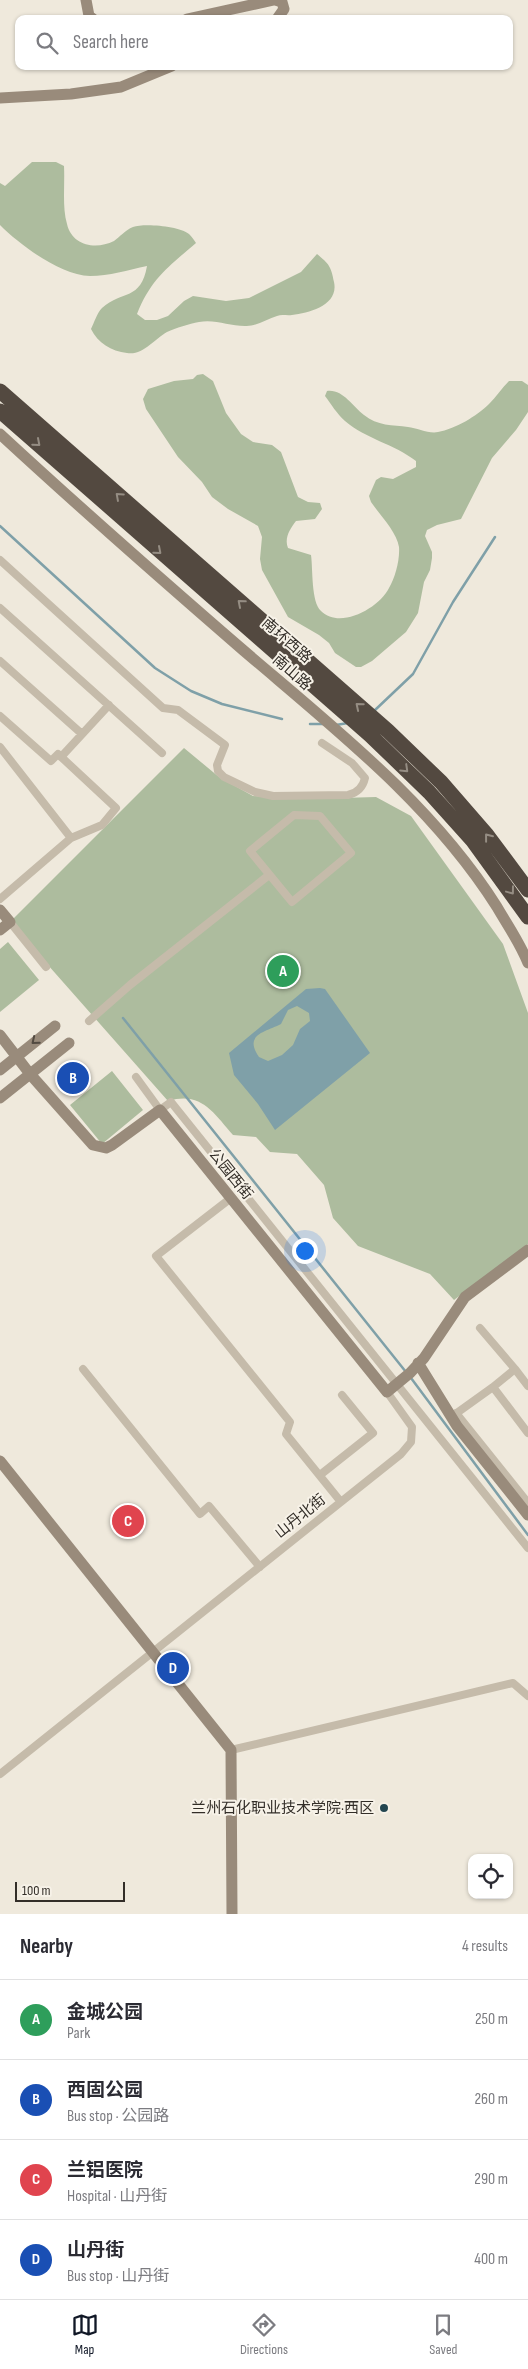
<!DOCTYPE html>
<meta charset="utf-8">
<style>
body{margin:0;font-family:"Sofia Sans Condensed","Noto Sans SC",sans-serif;background:#f7f7f7;color:#2b2b33}
.controls{position:absolute;right:15px;bottom:15px;display:grid;overflow:hidden;border-radius:10px;box-shadow:0 1px 4px #0004}
.controls button{width:45px;height:45px;display:grid;place-items:center;padding:0;border:0;border-bottom:1px solid #e1e1e2;background:#fff;color:#2b2b33;font:25px sans-serif}
.scale{position:absolute;left:15px;bottom:12px;width:110px;box-sizing:border-box;padding-left:5px;border:2px solid #332e28;border-top:0;font-size:14px;line-height:18px;white-space:nowrap;color:#332e28;-webkit-text-stroke:4px #f7f2e8;paint-order:stroke}
.you{position:absolute;left:304px;top:1250px;width:18px;height:18px;margin:-12px;border:4px solid #fff;border-radius:50%;background:#1a73e8;box-shadow:0 0 0 8px #1a73e833}
.badge{display:grid;place-items:center;width:32px;height:32px;border-radius:50%;background:#111827;color:#fff;font-size:16px;font-weight:700}
.pin{position:absolute;translate:-50% -50%;border:2px solid #fff;box-shadow:0 1px 5px #0006}
.list{margin:0;padding:0;list-style:none}
h2{display:flex;justify-content:space-between;align-items:center;height:65px;margin:0;padding:0 20px;font-size:21px}
h2 small{font-size:16px;font-weight:400;color:#7c7c81}
.list li{display:grid;grid-template-columns:32px 1fr auto;gap:15px;align-items:center;box-sizing:border-box;height:80px;padding:0 20px;border-top:1px solid #e1e1e2}
.list b{display:block;font-size:19px;white-space:nowrap}
.list p{margin:0;font-size:16px;white-space:nowrap;color:#7c7c81}
.list em{font-size:16px;font-style:normal;color:#7c7c81}
.icon{flex:none;width:28px;height:28px;fill:none;stroke:currentColor;stroke-width:2;stroke-linecap:round;stroke-linejoin:round}
.map{position:relative;flex:none;width:528px;height:1914px;overflow:hidden}
.search{position:absolute;background:#fff;box-shadow:0 1px 4px #0004;left:15px;right:15px;top:15px;height:55px;display:flex;align-items:center;gap:12px;box-sizing:border-box;padding:0 18px;border-radius:10px;color:#7c7c81;font-size:19px}
.sheet{height:385px;background:#fff}
nav{display:flex;justify-content:space-around;align-items:center;box-sizing:border-box;height:70px;border-top:1px solid #e1e1e2;background:#fff;font-size:14px;color:#7c7c81}
nav a{display:grid;justify-items:center;gap:2px}
nav .on{color:#111827}
.map>svg:first-child{display:block}
</style>
<div class="map">
<svg width="528" height="1914" viewBox="0 0 528 1914">
<rect width="100%" height="100%" fill="#efe9dc"/>
<!-- green -->
<path fill="#adbc9e" d="M32,162H56L64,166C65,185 62,207 67,224C72,246 96,250 114,241C120,237 125,230 133,227C144,223 179,226 189,234C192,237 194,240 196,243C168,267 151,279 137,314L145,320H157L168,316L184,301L193,296L226,301L249,298L301,272L317,254C329,264 331,266 334,282C339,305 310,313 292,315C287,316 282,314 277,316C267,319 255,327 245,326C229,326 215,319 199,322C189,324 176,328 167,332C155,339 142,356 127,353C111,351 98,343 91,329C94,323 97,313 102,308C122,290 141,301 147,266C128,270 109,276 90,276C60,275 20,245 0,225V183L5,186Z
M203,374L213,381L226,413L241,434L253,442L272,445L281,452L298,497L308,502L320,503L322,509L315,519L296,521C290,529 284,538 288,548L311,555C313,569 311,602 321,611C340,630 379,608 389,588C395,578 400,560 399,547C397,532 379,514 371,502L369,496L376,480L381,477L393,479L416,467V461C394,444 366,439 345,421C337,414 331,404 325,396L327,391C343,389 352,406 364,415C377,426 393,425 408,427C417,428 429,434 438,432C455,429 477,416 489,404C496,397 502,388 509,381H522L528,385V412L516,430L492,458L461,519L437,525L427,530L425,536L432,552V558L430,570L424,582L418,613L406,632L372,661L361,667H356L335,653L329,643L319,635L288,617L262,570L260,559L262,537L258,526L228,509L212,497L202,482L178,457L146,409L143,399L148,389L174,381L193,379L197,375Z
M184,748L219,777L253,796L306,799L376,797L411,816L503,944L528,1013V1244L454,1300L430,1274L358,1246L333,1218L324,1185L297,1154L270,1152L256,1137L233,1135C213,1112 201,1091 168,1101L10,922Z
M8,942L39,980L0,1012V949Z
M112,1071L143,1110L102,1144L70,1105Z"/>
<!-- water -->
<path fill="#7fa0a8" fill-rule="evenodd" d="M320,988L325,989L370,1053L275,1130L258,1104L234,1075L229,1053L306,989ZM297,1006L309,1013L310,1021L300,1029L293,1045L282,1055L268,1061L259,1057C243,1034 266,1032 281,1024L288,1010Z"/>
<g fill="none" stroke-linecap="round" stroke-linejoin="round">
<!-- stream -->
<path stroke="#7fa0a8" stroke-width="2.5" d="M0,526L155,668L191,691L222,704L282,719
M374,711L413,674L453,602L495,537
M310,724H323
M336,725L348,723
M123,1018L406,1372
M411,1378L528,1535"/>
<!-- street -->
<path stroke="#c5bbaa" stroke-width="8" d="M0,560L163,708L178,710L225,745L217,765L218,771L224,777L255,792L273,796L348,795C357,793 363,787 365,778L352,763L322,743
M0,608L162,753
M0,661L82,734
M0,716L51,761L58,754L116,808L102,825L71,838L0,899
M0,747L71,838
M61,757L109,705
M294,815L320,816L351,853L292,902L250,851Z
M10,922L46,967
M89,1021L130,985L269,875
M136,1077L160,1110L171,1102L528,1548
M231,1198L156,1256L290,1422L286,1434L341,1502
M480,1328L515,1369
M83,1369L200,1514L209,1506L260,1567
M493,1387L515,1369L528,1386
M456,1413L528,1503
M454,1415L493,1387L528,1433
M320,1475L373,1433L342,1395
M231,1750L513,1683L528,1696
M0,1774L401,1454L411,1442L412,1427L387,1392"/>
<!-- secondary -->
<path stroke="#998b7b" stroke-width="11" d="M86,0L89,16L93,19
M275,0L282,2L284,9L277,19
M187,19L274,0
M0,98L71,94L121,87L172,66
M0,434C80,508 161,579 243,650C334,728 432,804 497,907C508,926 520,943 528,963
M0,910L10,922L0,930
M0,1035L30,1074L93,1145L106,1148L112,1145L160,1110L387,1392L410,1373L424,1358L465,1297L528,1250
M0,1070L55,1026
M0,1098L69,1043
M418,1363L457,1426L528,1515
M0,1461L231,1750L232,1914"/>
<!-- highway -->
<path stroke="#534940" stroke-width="15" d="M0,391L388,731L441,782L487,835L528,890
M0,411L370,735L429,792L473,841L528,917"/>
</g>
<!-- one-way arrows -->
<defs><path id="oneway-chevron" d="M-2-3.5L2.5 0L-2 3.5" fill="none" stroke-width="1.6" stroke-linecap="round" stroke-linejoin="round" transform="scale(1.25)"/></defs>
<g stroke="#958d83">
<use href="#oneway-chevron" transform="translate(37 443) rotate(41)"/>
<use href="#oneway-chevron" transform="translate(119 496) rotate(-138)"/>
<use href="#oneway-chevron" transform="translate(158 551) rotate(41)"/>
<use href="#oneway-chevron" transform="translate(241 603) rotate(-139)"/>
<use href="#oneway-chevron" transform="translate(359 706) rotate(-140)"/>
<use href="#oneway-chevron" transform="translate(405 769) rotate(44)"/>
<use href="#oneway-chevron" transform="translate(488 837) rotate(-128)"/>
<use href="#oneway-chevron" transform="translate(511 891) rotate(53)"/>
</g>
<use stroke="#524a41" href="#oneway-chevron" transform="translate(35 1041) rotate(141)"/>
<!-- markers -->
<circle fill="#234650" stroke="#f7f2e8" stroke-width="2" cx="384" cy="1808" r="5"/>
<g text-anchor="middle" stroke-width="4" stroke-linejoin="round" paint-order="stroke">
<!-- street labels -->
<g font-size="15" fill="#332e28" stroke="#f7f2e8">
<text transform="translate(287 640) rotate(41)" y="5">南环西路</text>
<text transform="translate(292 672) rotate(41)" y="5">南山路</text>
<text transform="translate(231 1174) rotate(51)" y="5">公园西街</text>
<text transform="translate(300 1516) rotate(-39)" y="5">山丹北街</text>
</g>
<!-- poi labels -->
<g font-size="15" fill="#332e28" stroke="#f7f2e8" text-anchor="end">
<text x="374" y="1813">兰州石化职业技术学院·西区</text>
</g>
</g>
</svg>
<div class="controls">
<button><svg class="icon" aria-label="locate" viewBox="0 0 24 24"><circle cx="12" cy="12" r="6"/><path d="M12 2v4M12 18v4M2 12h4M18 12h4"/></svg></button>
</div>
<div class="scale">100 m</div>
<div class="you"></div>
<div class="pin badge" style="left:283px;top:971px;background:#2e9e5b">A</div>
<div class="pin badge" style="left:73px;top:1078px;background:#1a4fb4">B</div>
<div class="pin badge" style="left:128px;top:1521px;background:#e0444e">C</div>
<div class="pin badge" style="left:173px;top:1668px;background:#1a4fb4">D</div>
<div class="search"><svg class="icon" aria-label="search" viewBox="0 0 24 24"><circle cx="10" cy="10" r="6"/><path d="M15 15l6 6"/></svg>Search here</div>
</div>
<section class="sheet">
<h2>Nearby<small>4 results</small></h2>
<ul class="list">
<li><span class="badge" style="background:#2e9e5b">A</span><div><b>金城公园</b><p>Park</p></div><em>250 m</em></li>
<li><span class="badge" style="background:#1a4fb4">B</span><div><b>西固公园</b><p>Bus stop · 公园路</p></div><em>260 m</em></li>
<li><span class="badge" style="background:#e0444e">C</span><div><b>兰铝医院</b><p>Hospital · 山丹街</p></div><em>290 m</em></li>
<li><span class="badge" style="background:#1a4fb4">D</span><div><b>山丹街</b><p>Bus stop · 山丹街</p></div><em>400 m</em></li>
</ul>
</section>
<nav>
<a class="on"><svg class="icon" aria-label="map" viewBox="0 0 24 24"><path d="M3 6l6-2 6 2 6-2v14l-6 2-6-2-6 2zM9 4v14M15 6v14"/></svg>Map</a>
<a><svg class="icon" aria-label="directions" viewBox="0 0 24 24"><path d="M12 3l9 9-9 9-9-9zM9 14v-3h6M13 9l2 2-2 2"/></svg>Directions</a>
<a><svg class="icon" aria-label="saved" viewBox="0 0 24 24"><path d="M7 4h10v16l-5-4-5 4z"/></svg>Saved</a>
</nav>
